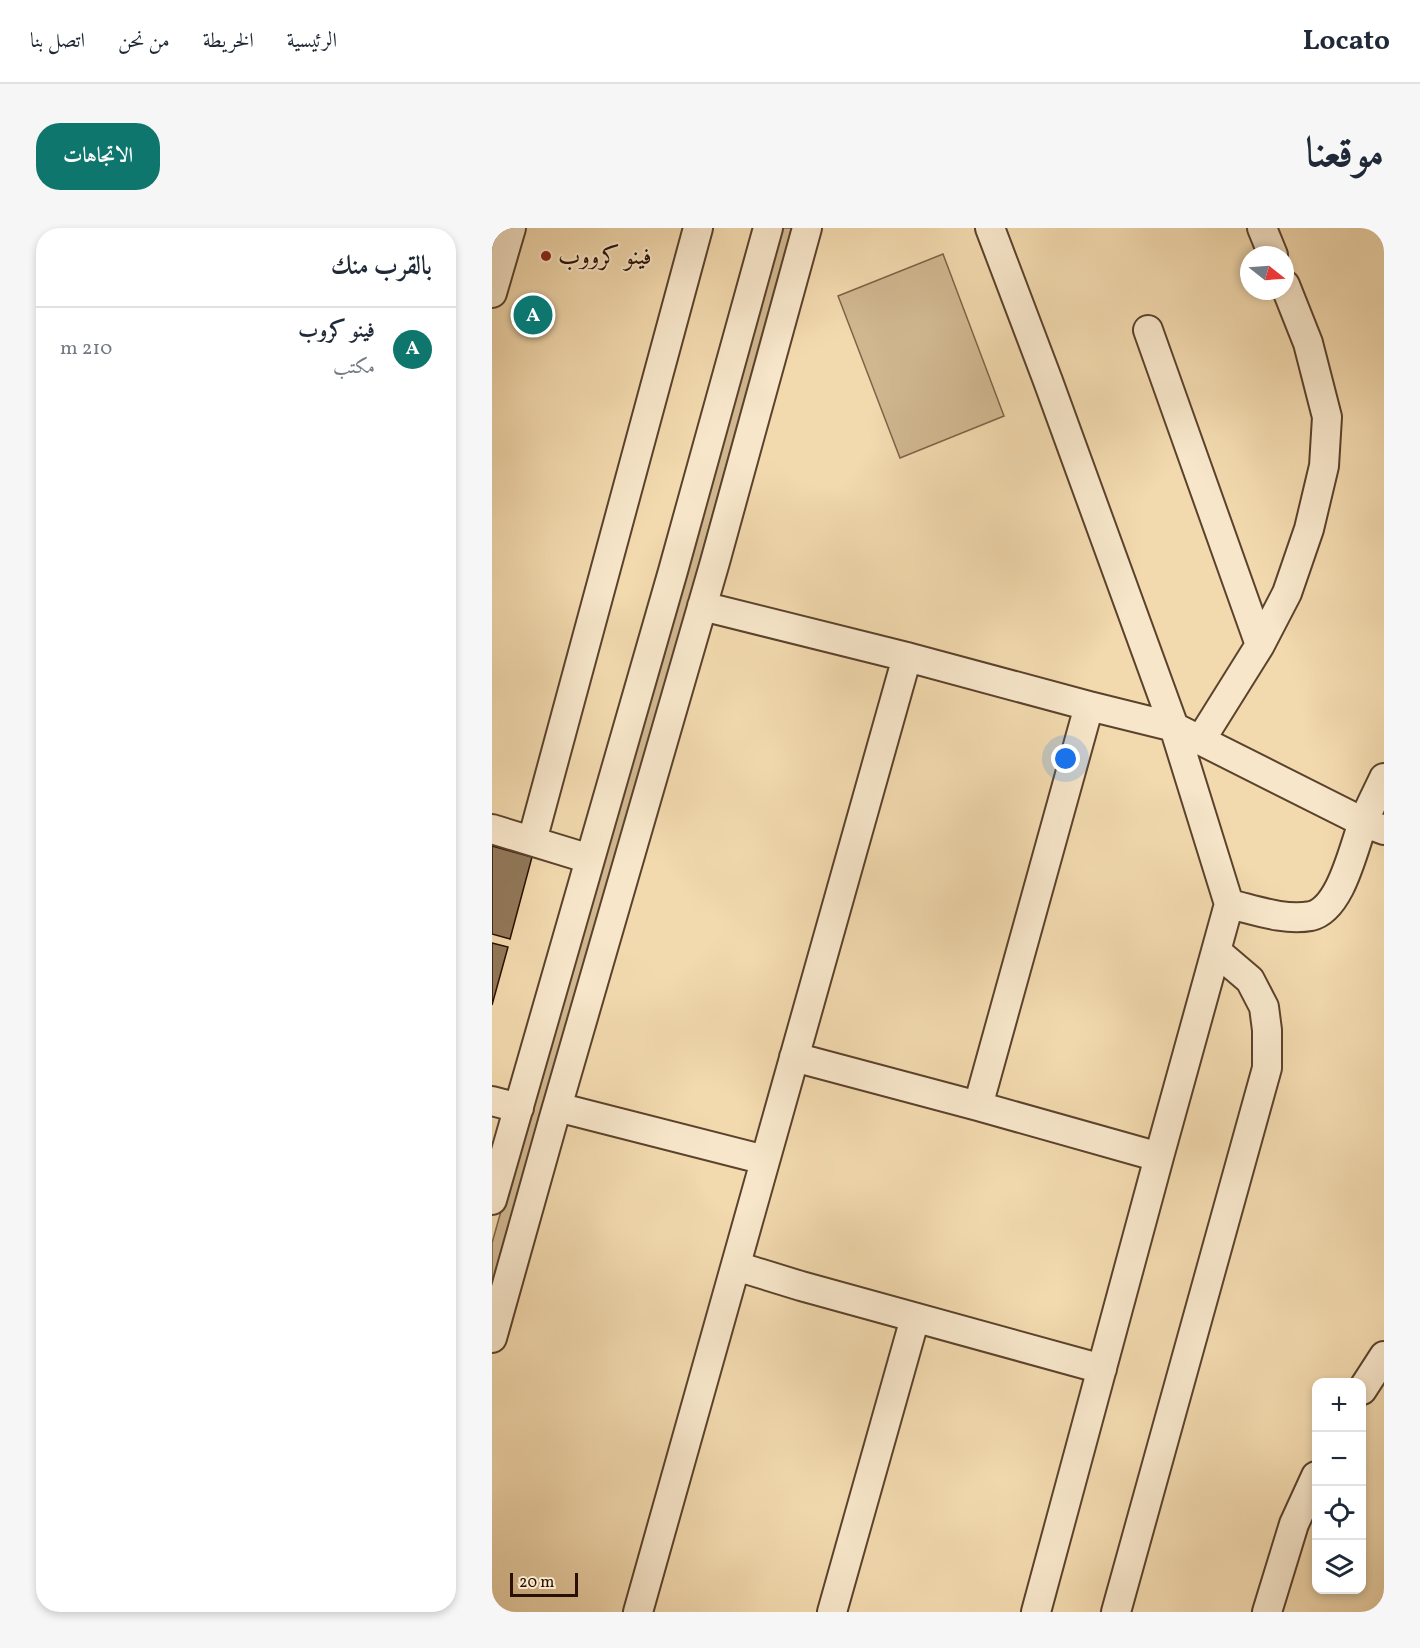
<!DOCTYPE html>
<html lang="ar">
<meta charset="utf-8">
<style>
body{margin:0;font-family:Vollkorn,Amiri,serif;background:#f6f6f7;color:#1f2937;direction:rtl}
.controls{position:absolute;right:18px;bottom:18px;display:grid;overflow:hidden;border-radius:12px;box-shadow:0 3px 9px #0003}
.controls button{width:54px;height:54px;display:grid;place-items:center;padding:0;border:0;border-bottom:2px solid #e0e1e3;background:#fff;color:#1f2937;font:30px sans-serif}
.compass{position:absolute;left:748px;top:18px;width:54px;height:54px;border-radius:50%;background:#fff;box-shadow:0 3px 9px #0003;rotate:107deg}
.scale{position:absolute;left:18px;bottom:15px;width:68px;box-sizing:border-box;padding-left:6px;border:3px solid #291000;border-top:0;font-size:16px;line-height:21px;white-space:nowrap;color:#291000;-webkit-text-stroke:4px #f7e6ca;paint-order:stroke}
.you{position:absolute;left:574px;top:531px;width:21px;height:21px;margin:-15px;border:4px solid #fff;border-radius:50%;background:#1a73e8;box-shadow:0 0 0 9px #1a73e833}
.badge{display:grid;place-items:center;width:39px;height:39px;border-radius:50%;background:#0f766e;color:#fff;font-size:20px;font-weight:700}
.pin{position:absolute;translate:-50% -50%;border:3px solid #fff;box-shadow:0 2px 6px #0006}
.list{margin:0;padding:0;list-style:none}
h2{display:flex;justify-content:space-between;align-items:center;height:78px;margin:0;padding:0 24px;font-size:26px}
h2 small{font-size:20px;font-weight:400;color:#747a83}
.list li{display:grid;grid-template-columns:39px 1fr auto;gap:18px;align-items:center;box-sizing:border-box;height:84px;padding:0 24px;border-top:2px solid #e0e1e3}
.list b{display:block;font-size:22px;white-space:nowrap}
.list p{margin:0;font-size:20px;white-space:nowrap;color:#747a83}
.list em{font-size:20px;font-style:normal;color:#747a83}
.icon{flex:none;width:33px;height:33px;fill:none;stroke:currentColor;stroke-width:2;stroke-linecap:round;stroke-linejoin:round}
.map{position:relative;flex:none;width:892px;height:1384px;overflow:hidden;direction:ltr;border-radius:24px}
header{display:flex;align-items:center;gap:36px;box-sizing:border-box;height:84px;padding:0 30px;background:#fff;border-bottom:2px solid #e0e1e3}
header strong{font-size:28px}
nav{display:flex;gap:33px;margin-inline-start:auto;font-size:21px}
.intro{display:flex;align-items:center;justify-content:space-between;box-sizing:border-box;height:144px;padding:0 36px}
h1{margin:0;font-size:42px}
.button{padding:15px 27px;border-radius:24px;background:#0f766e;color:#fff;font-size:21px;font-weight:700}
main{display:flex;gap:36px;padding:0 36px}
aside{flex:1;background:#fff;border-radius:24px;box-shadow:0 3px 9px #0003}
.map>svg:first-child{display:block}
</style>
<header>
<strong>Locato</strong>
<nav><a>الرئيسية</a><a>الخريطة</a><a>من نحن</a><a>اتصل بنا</a></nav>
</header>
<div class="intro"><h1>موقعنا</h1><a class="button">الاتجاهات</a></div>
<main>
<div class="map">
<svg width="892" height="1384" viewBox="0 0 892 1384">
<rect width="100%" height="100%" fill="#f2d9ae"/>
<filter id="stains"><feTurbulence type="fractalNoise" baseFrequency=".00333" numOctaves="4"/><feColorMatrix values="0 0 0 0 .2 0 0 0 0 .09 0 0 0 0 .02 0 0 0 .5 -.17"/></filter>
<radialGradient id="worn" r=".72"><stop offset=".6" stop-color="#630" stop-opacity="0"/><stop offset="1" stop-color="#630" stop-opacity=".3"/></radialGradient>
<!-- green -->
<path fill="#d0b790" stroke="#7c6448" stroke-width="1.5" d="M286,0H300L154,527L0,1060V1015Z
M451,26L512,188L408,230L346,68Z"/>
<!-- building -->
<path fill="#92795a" stroke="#291000" stroke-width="1.5" d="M0,618L40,629L18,711L0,706Z
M0,715L16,719L0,777Z"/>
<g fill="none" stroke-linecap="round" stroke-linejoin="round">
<defs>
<path id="minor" d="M498,0L556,153L682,499L737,676L667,929L544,1384
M770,0L781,27
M0,65L19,0
M656,102L768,417
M210,378L415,429L597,478L682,499L871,594L892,602
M708,513L768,417L795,365L817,301L832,238L835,189L816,115L793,57
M0,601L98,631
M40,613L206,0
M737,676C763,682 792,693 819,688C849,681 861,621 871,595C877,580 885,565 892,550
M302,829L486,878L667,929
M0,873L27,880
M486,878L597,478
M65,879L273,932
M0,972L181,343L276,0
M244,1038L309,1058L610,1141
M0,1110L61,893L223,334L315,0
M870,1162L892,1128
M146,1384L415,429
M340,1384L423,1090
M624,1384L775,840V802L772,779L758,752L724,723
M775,1384L802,1296L824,1248"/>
</defs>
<!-- minor casing -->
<use href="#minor" stroke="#5b422c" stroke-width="32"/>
<!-- minor -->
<use href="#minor" stroke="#f7e6ca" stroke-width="28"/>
</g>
<!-- markers -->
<circle fill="#8f2418" stroke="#f7e6ca" stroke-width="2" cx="54" cy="28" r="6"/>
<g text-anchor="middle" stroke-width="4.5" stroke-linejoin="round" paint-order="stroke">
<!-- poi labels -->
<g font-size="24" fill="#291000" stroke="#f7e6ca" text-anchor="start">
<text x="66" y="36">فینو کرووب</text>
</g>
</g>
<rect width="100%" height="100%" filter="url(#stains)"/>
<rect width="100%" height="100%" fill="url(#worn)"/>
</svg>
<div class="controls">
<button>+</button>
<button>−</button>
<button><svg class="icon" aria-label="locate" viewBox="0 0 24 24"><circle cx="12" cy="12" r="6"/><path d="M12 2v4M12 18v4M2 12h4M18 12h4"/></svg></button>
<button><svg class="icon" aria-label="layers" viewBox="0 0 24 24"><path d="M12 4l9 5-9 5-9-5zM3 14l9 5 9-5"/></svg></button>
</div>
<svg class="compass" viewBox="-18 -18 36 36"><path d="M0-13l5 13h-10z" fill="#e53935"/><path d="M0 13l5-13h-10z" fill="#747a83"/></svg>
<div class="scale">20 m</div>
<div class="you"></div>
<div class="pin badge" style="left:41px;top:87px">A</div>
</div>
<aside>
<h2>بالقرب منك<small></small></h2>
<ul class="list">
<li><span class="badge">A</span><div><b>فينو كروب</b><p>مكتب</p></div><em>210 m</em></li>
</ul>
</aside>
</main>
